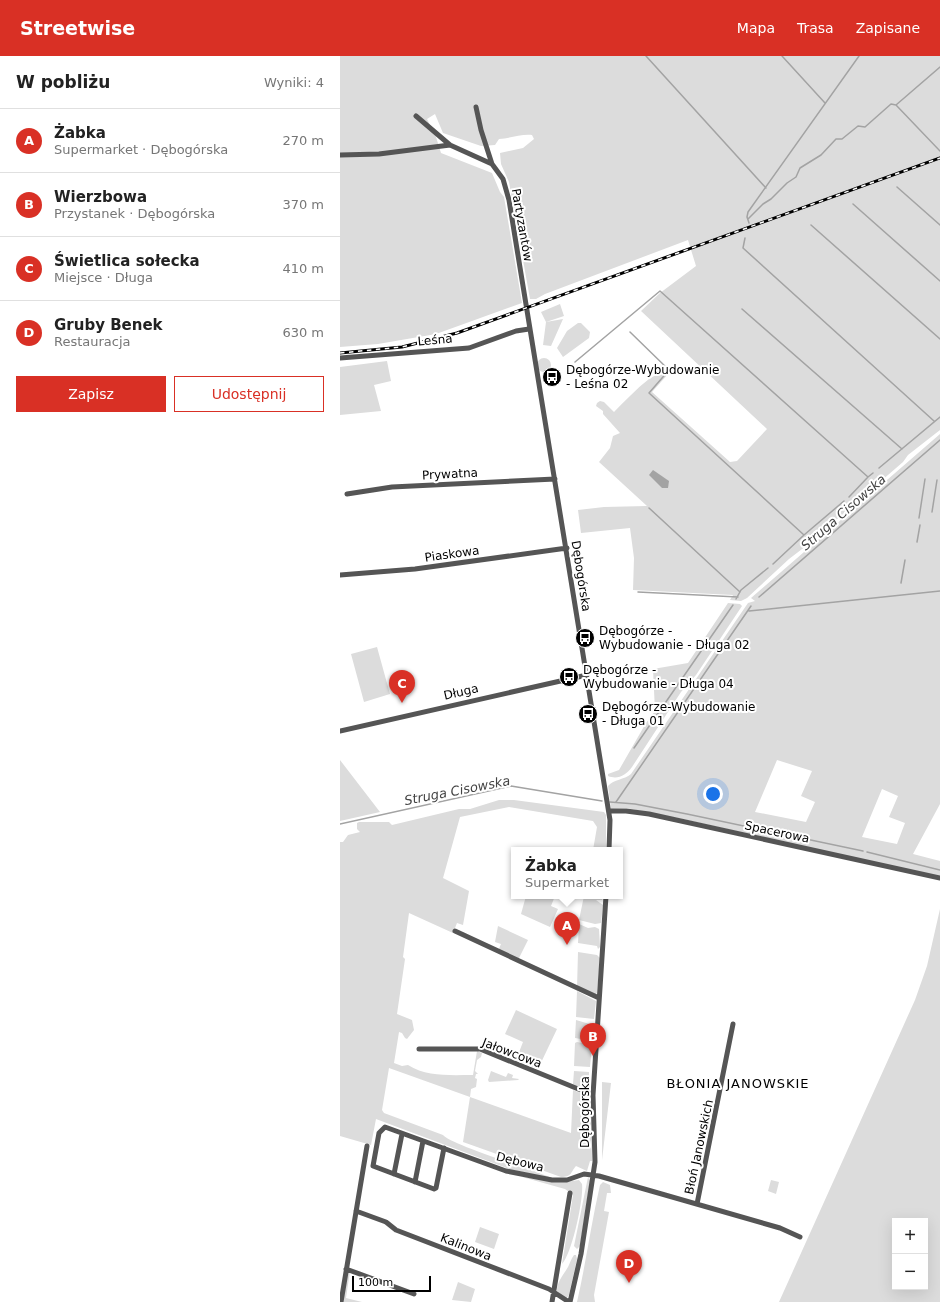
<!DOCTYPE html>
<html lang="pl">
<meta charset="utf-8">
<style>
body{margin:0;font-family:"DejaVu Sans",sans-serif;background:#f2f2f2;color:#222}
.controls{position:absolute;right:12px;bottom:12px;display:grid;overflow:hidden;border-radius:0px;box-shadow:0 4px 16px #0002}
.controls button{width:36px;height:36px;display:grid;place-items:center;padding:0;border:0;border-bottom:1px solid #e0e0e0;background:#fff;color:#222;font:20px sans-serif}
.scale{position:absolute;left:12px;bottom:10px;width:79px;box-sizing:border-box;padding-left:4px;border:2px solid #000;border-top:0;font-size:11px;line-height:14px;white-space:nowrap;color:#000;-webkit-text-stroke:3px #fff;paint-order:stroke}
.you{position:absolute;left:373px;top:738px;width:14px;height:14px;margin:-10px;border:3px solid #fff;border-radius:50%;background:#1a73e8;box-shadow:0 0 0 6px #1a73e833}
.badge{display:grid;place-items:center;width:26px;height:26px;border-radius:50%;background:#d93025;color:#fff;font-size:13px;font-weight:700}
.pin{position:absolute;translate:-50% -33px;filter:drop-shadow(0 1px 2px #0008)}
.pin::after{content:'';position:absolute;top:21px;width:14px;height:12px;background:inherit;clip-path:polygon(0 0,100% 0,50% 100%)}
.popup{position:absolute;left:171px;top:791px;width:112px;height:52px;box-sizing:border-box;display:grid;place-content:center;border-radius:0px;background:#fff;filter:drop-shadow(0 1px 3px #0005);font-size:13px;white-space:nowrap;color:#767676}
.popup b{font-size:15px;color:#222}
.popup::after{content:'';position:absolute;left:50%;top:100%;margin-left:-8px;border:8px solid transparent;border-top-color:#fff}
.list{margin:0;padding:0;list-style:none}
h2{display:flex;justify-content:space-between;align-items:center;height:52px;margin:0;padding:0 16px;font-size:17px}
h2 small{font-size:13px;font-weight:400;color:#767676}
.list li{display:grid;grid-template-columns:26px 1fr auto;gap:12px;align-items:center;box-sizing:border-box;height:64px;padding:0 16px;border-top:1px solid #e0e0e0}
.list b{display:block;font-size:15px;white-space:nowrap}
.list p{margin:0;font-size:13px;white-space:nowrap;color:#767676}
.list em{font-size:13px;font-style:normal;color:#767676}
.actions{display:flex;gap:8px;padding:12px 16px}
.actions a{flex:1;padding:9px 0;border:1px solid #d93025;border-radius:0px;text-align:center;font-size:14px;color:#d93025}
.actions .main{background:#d93025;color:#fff}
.map{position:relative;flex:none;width:600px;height:1246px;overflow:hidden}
header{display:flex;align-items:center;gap:24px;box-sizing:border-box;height:56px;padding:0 20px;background:#d93025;color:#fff}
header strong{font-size:19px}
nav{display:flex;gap:22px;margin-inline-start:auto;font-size:14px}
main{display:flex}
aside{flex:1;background:#fff}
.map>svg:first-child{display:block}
</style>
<header>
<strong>Streetwise</strong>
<nav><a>Mapa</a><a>Trasa</a><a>Zapisane</a></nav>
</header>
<main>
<aside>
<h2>W pobliżu<small>Wyniki: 4</small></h2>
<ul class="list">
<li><span class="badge">A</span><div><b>Żabka</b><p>Supermarket · Dębogórska</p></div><em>270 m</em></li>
<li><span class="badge">B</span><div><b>Wierzbowa</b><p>Przystanek · Dębogórska</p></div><em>370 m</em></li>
<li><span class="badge">C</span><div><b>Świetlica sołecka</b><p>Miejsce · Długa</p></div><em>410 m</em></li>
<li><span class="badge">D</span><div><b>Gruby Benek</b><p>Restauracja</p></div><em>630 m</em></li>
</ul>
<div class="actions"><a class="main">Zapisz</a><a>Udostępnij</a></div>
</aside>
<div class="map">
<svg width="600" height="1246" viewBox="0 0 600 1246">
<rect width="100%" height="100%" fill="#fff"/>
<!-- green -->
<path fill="#dcdcdc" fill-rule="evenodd" d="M0,0H600V374L568,399L563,406L466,490L449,503L407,542L401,545L390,544L393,539L293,534L294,502L290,472L241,477L238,454L264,451L307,450L259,406L270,392L273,380L280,377L263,358V355L256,350L257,347L260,345L264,346L274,356C285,345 296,333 309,323C315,319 320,319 325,312L329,317L312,336L390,406L397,405L427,373L301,255L320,237L356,210L348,184L205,238L196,243H190L169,126L161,108L160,97L183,92L194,83L192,79C181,78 171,82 159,83L155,89L141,90L103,77L95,58L87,63L96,81L101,97L152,117L160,136L164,141L182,247L96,278L38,288L0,291Z
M220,248L224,260L206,266L223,263L211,290L203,289L206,266L201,256Z
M238,267H241L250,276L249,282L223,301L217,292L227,275Z
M197 309a7 7 0 1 1 14 0a7 7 0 1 1-14 0Z
M47,305L51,325L34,329L41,355L0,359V311Z
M600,378V748L573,798L600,805V821L338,762L286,752L271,753L268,730C274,723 284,724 291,718L408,547L415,545L411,542ZM437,704L472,715L461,740L475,746L466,766L415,756ZM542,733L558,740L549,761L565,767L557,788L522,781Z
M388,547L400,548L402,550L356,619L341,636L292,711C286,719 278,724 268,720V718L279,714L306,667L315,655L313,613L348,607Z
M37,591L50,638L24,646L11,598Z
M0,704L40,756L0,765Z
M159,744H174L264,756L266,759V794H253L257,771L253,765L169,751L120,761L103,822L129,835L123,869L117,867L113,877L69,857L63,901L65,903L57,958L72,964L74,974L67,983L65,982L62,977L59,976L54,1007L62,1010L68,1009C87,1021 110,1019 133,1019L137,995L142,997L141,1001L137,1004L135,1015L138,1018H136L135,1022L137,1023L136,1031L131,1033L130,1041L231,1077L233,1034L248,1040L251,1045L252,1105H250L247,1115L236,1110C230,1117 232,1121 221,1121L123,1086L130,1041L49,1012L42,1054L44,1057L103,1079C109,1088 196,1115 212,1122L172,1114L36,1063L31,1089L0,1080V786H3L8,779L20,776L17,773V767L19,766H49L52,769L119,753H130Z
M186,840H215L211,850L218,853L210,871L181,858Z
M244,840H263L262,844H256L263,849L261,867L255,868L239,864Z
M600,853V1246H439L575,944L587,910ZM555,1165H585V1231H555Z
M239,868L248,872L255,871L259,873L260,891L258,893L257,890L238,887Z
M158,870L188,884L178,904L158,895L161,888L155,886Z
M238,896L257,899L260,902L257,937L255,939L237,932Z
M237,935L256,945L254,963L236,961Z
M176,954L217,973L198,1013L176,1004L183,986L165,978Z
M236,964L253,969L255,972V982L252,985L235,982Z
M237,986L252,989L250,1011L234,1010L235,987Z
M151,1015L166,1021L168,1017L173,1019L172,1022L179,1023L178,1024L149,1026L148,1024Z
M234,1015L249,1016V1032L245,1033L233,1028Z
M262,1026L271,1027L262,1104Z
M182,1121L226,1126L239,1124L242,1128C244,1142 232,1198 222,1208L233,1139L225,1133Z
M248,1121L250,1125L240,1190L237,1193L234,1190Z
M431,1124L439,1126L436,1138L428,1135Z
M263,1126L270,1129L271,1137H267L264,1155L269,1156L254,1239L255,1246H237C246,1207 251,1168 260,1129Z
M140,1171L159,1178L154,1193L135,1186Z
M234,1199H236L237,1203L229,1239L226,1243L217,1235C217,1225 223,1220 228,1211C230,1207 231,1203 234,1199Z
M8,1215H10L6,1242L22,1246H3Z
M118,1226L135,1233L131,1246L112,1244Z"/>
<!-- water -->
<path fill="#a3a3a3" d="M313,414L329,425L328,432H322L309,419Z"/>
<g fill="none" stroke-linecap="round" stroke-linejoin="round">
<!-- stream -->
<path stroke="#a3a3a3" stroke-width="1.5" d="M306,0L426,132
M442,0L485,47
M556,49L600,95
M557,131L600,169
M513,148L600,225
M408,163L423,148L431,143L447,127L456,121L460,112L481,99L496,83H502L518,70L525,71L551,48L556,49L600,11
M409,167L407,161L408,156L519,0
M471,169L600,283
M405,182L403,192L594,365
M402,253L562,393
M290,276L329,314L309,337L464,479L433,508
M235,306L320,235L528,421L533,417
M539,412L600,361
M509,441L528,421
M309,452L400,536
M592,456L597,424
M579,462L585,423
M464,479L504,445
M577,486L580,469
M561,527L565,504
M298,536L398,541
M419,541L600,384
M396,543L401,534L428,512
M409,555L600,535
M294,692L393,549
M270,746L295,748L347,758L523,795
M276,746L411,550
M0,768L171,730L262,745
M527,796L600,814"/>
<!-- minor -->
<path stroke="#555" stroke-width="5" d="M136,51L141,74L152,108
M76,60L110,89
M0,99L39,98L110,89L152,108L163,123L169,144L270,764L269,794
M0,302L129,292L176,275L189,273
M7,438L52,431L215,423
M0,519L75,513L227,492
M0,675L247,619
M269,755H286L309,758L600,822
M115,875L259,942
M79,993H140L253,1039
M104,1092L96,1132L94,1133L33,1110L39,1077L45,1071L166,1115L212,1124H227L244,1118L259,1120L440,1172L460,1181
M54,1118L62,1078
M75,1126L83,1085
M357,1148L393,968
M16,1155L46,1166L56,1174L209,1233L229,1246
M6,1213L74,1238
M1,1246L27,1090
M212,1246L230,1137
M230,1246L241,1198L255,1106L253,1039L266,840"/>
<defs>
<path id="rail" d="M0,297L62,291L117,277L600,102"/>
</defs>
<!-- rail casing -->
<use href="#rail" stroke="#000" stroke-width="3"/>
<!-- rail -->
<use href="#rail" stroke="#fff" stroke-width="1.5" stroke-dasharray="4.5" stroke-linecap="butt"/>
</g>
<!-- icons -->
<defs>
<symbol id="bus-disc" viewBox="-11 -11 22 22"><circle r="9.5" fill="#000" stroke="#fff"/><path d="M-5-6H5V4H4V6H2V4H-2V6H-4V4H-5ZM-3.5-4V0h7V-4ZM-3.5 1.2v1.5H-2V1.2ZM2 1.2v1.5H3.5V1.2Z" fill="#fff"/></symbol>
</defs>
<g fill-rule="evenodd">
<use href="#bus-disc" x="201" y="310" width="22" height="22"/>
<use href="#bus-disc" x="234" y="571" width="22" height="22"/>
<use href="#bus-disc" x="218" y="610" width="22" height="22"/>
<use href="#bus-disc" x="237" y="647" width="22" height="22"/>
</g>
<g text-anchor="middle" stroke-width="4" stroke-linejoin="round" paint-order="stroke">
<!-- street labels -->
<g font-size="12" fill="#000" stroke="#fff">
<text transform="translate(182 169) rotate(80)" y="4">Partyzantów</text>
<text transform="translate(95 284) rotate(-5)" y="4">Leśna</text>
<text transform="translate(110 418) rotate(-3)" y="4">Prywatna</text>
<text transform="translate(112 498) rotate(-8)" y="4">Piaskowa</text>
<text transform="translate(241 520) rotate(81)" y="4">Dębogórska</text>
<text transform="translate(121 636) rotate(-13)" y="4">Długa</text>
<text transform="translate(437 776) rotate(12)" y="4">Spacerowa</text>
<text transform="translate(172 997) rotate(21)" y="4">Jałowcowa</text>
<text transform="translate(245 1056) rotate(-90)" y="4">Dębogórska</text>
<text transform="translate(359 1091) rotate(-78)" y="4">Błoń Janowskich</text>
<text transform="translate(180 1106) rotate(14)" y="4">Dębowa</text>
<text transform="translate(126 1191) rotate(22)" y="4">Kalinowa</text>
</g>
<!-- poi labels -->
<g font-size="12" fill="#000" stroke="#fff" text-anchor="start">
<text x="226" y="318">Dębogórze-Wybudowanie<tspan x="226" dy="14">- Leśna 02</tspan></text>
<text x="259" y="579">Dębogórze -<tspan x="259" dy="14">Wybudowanie - Długa 02</tspan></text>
<text x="243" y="618">Dębogórze -<tspan x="243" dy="14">Wybudowanie - Długa 04</tspan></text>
<text x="262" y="655">Dębogórze-Wybudowanie<tspan x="262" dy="14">- Długa 01</tspan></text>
</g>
<!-- water labels -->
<g font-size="13" font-style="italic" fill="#444" stroke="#fff">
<text transform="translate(503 456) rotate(-41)" y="5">Struga Cisowska</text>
<text transform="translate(117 734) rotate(-11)" y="5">Struga Cisowska</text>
</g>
<!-- neighbourhood labels -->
<g font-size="13" letter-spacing="1" fill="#000" stroke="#fff">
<text x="398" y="1032">BŁONIA JANOWSKIE</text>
</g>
</g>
</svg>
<div class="controls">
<button>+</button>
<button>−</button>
</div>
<div class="scale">100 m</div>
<div class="you"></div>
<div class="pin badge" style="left:227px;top:889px">A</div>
<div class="popup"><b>Żabka</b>Supermarket</div>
<div class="pin badge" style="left:253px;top:1000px">B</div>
<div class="pin badge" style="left:62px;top:647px">C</div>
<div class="pin badge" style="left:289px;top:1227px">D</div>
</div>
</main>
